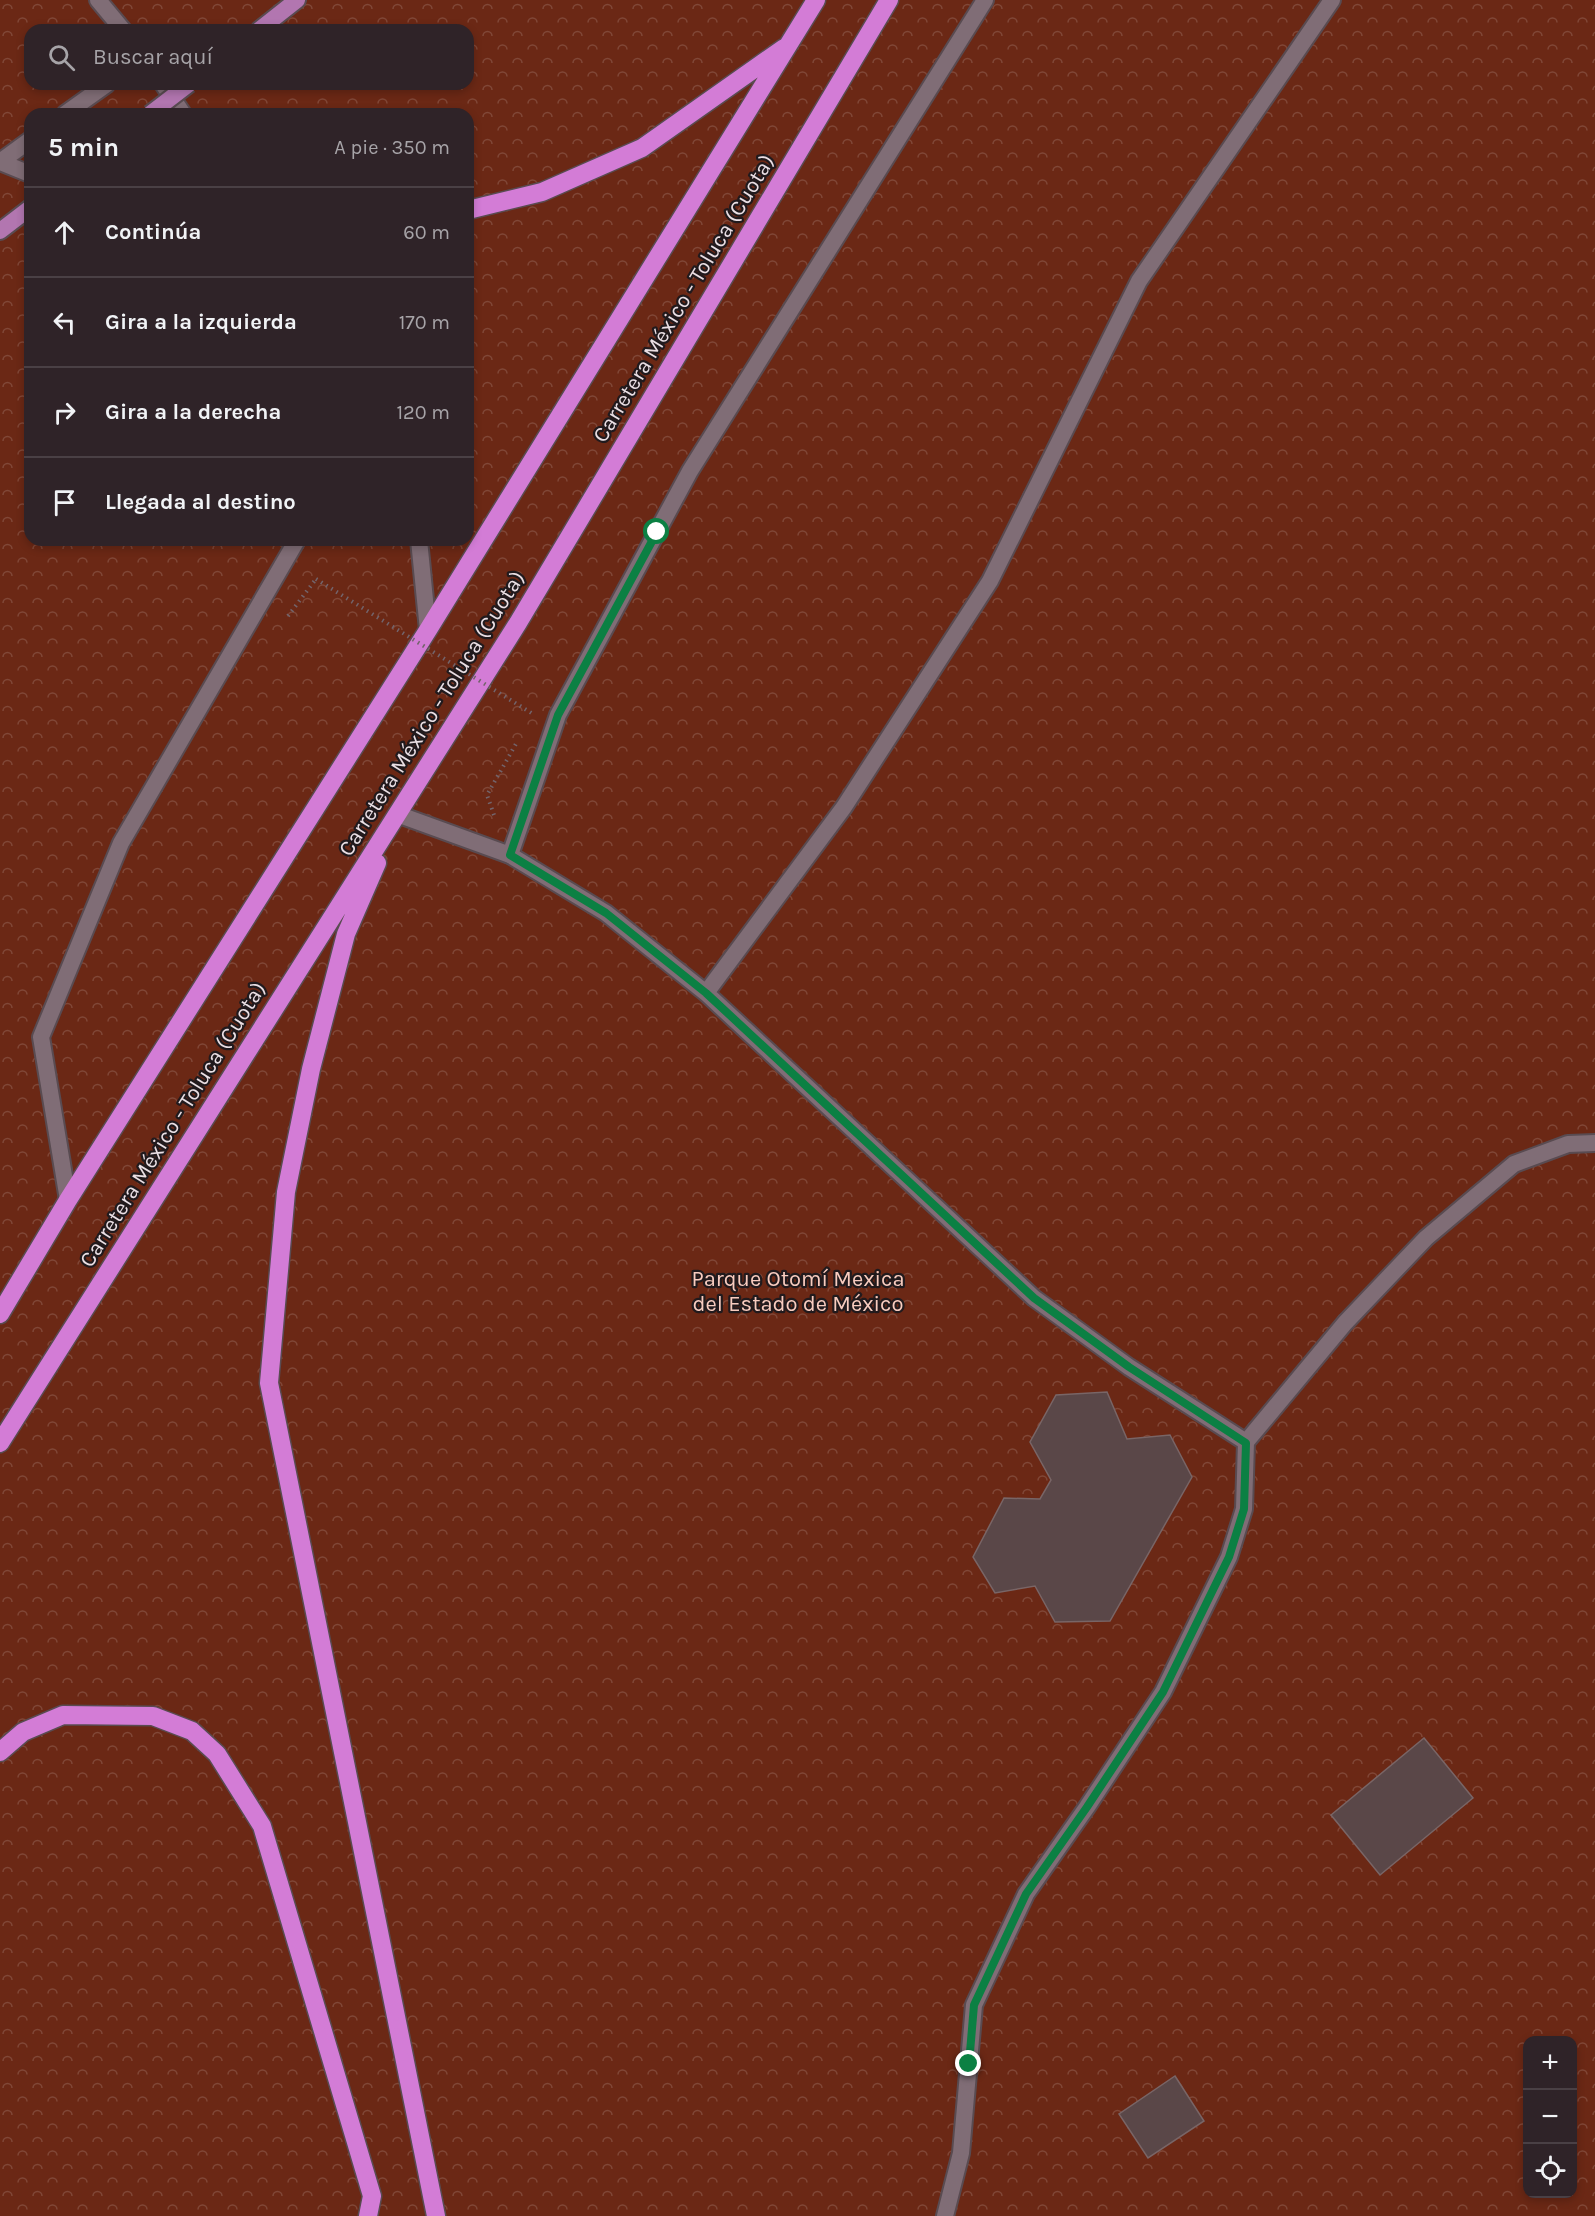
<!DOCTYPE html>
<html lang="es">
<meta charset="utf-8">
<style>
body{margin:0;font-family:Karla,sans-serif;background:#372b30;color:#f1f3f6}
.controls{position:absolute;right:18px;bottom:18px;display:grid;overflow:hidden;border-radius:12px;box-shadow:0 3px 9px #0003}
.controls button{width:54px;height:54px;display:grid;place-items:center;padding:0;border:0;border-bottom:2px solid #4a4045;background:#2f2328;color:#f1f3f6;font:30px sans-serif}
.stop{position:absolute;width:18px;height:18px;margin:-14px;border:4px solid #0b8043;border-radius:50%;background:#fff}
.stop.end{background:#0b8043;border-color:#fff;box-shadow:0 2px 6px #0008}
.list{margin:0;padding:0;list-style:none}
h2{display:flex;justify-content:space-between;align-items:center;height:78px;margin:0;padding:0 24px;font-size:26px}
h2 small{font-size:20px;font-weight:400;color:#a7a4a8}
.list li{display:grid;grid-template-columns:39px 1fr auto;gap:18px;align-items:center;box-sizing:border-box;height:90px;padding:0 24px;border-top:2px solid #4a4045}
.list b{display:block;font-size:22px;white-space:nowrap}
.list em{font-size:20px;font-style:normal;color:#a7a4a8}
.icon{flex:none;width:33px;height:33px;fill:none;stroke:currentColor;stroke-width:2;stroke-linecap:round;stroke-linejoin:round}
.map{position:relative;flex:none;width:1595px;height:2216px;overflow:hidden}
.search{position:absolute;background:#2f2328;box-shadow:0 3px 9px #0003;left:24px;top:24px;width:450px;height:66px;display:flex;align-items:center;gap:15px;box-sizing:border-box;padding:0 21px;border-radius:18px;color:#a7a4a8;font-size:22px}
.panel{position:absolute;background:#2f2328;box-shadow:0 3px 9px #0003;left:24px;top:108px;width:450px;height:438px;border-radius:18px}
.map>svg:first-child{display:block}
</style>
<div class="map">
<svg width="1595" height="2216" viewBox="0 0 1595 2216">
<defs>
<pattern id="park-crowns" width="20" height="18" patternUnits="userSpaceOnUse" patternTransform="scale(1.5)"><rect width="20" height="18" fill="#6b2815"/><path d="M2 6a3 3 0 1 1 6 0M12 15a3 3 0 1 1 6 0" fill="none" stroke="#804737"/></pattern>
</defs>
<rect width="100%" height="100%" fill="#3f2f36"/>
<!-- park -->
<path fill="url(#park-crowns)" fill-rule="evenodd" d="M0,0H1595V2216H0ZM30,30H468V84H30ZM30,114H468V540H30ZM1528,2040H1572V2194H1528Z"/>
<!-- building -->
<path fill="#5a4748" stroke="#796566" stroke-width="1.5" d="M1107,1392L1127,1439L1170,1435L1192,1477L1110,1621L1055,1622L1035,1586L995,1593L973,1557L1004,1498L1040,1499L1051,1480L1030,1442L1056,1395Z
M1424,1738L1473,1798L1380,1875L1331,1815Z
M1175,2076L1204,2121L1148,2158L1119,2114Z"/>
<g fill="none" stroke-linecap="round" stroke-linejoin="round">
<defs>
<path id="service" d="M510,855L558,715L690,471L985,0"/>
<path id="minor" d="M98,0L123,30
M163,84L183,114
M65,114L107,84
M0,162L30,140
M0,162L30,174
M419,540L428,630
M397,814L510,855L606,913L706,993L1034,1298L1129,1367L1246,1442
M706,993L844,807L990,581L1139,281L1332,0
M68,1200L41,1037L121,843L297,540
M945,2216L961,2153L974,2005L1026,1894L1087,1807L1163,1692L1229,1557L1244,1509L1246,1442L1345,1323L1426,1238L1514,1164L1568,1144L1595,1143"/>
<path id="primary" d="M259,30L297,0
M0,231L30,208"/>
<path id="motorway" d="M468,210L542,192L642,148L784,48
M377,863L346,934L311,1069L286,1192L269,1383L436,2216
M0,1314L68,1200L428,630L816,0
M0,1443L518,623L889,0
M0,1752L23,1732L63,1715L153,1716L192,1731L217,1754L262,1826L372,2196L368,2216"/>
</defs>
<!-- service casing -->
<use href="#service" stroke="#594b51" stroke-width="20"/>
<!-- minor casing -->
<use href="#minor" stroke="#594b51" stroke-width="20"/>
<!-- primary casing -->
<use href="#primary" stroke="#594b51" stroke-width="20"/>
<!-- motorway casing -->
<use href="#motorway" stroke="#594b51" stroke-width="21"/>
<!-- path -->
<path stroke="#73646b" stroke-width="4" stroke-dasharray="1.5 4.5" stroke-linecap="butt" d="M288,616L316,579
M494,815L487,795L517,742"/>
<!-- service -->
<use href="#service" stroke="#806d76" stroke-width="16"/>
<!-- minor -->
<use href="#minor" stroke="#806d76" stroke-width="16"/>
<!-- primary -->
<use href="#primary" stroke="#b276b0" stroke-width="16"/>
<!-- motorway -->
<use href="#motorway" stroke="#d37cd6" stroke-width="18"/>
<defs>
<path id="primary-bridge" d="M150,114L189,84"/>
</defs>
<!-- primary-bridge casing -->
<use href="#primary-bridge" stroke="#594b51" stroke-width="20" stroke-linecap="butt"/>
<!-- path-bridge -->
<path stroke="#73646b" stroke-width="4" stroke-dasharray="1.5 4.5" stroke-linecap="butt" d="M316,579L533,714"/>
<!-- primary-bridge -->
<use href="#primary-bridge" stroke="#b276b0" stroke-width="16"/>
</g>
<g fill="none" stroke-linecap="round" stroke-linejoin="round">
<!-- route -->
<path stroke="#0b8043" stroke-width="8" d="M657,532L558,715L510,855L606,913L706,993L1034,1298L1129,1367L1246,1443L1244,1509L1229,1557L1163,1692L1087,1807L1026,1894L974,2005L969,2064"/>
</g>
<g text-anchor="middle" stroke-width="4.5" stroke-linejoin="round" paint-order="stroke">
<!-- street labels -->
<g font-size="22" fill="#eadfe4" stroke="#211a1d">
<text transform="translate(683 298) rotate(-59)" y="8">Carretera México - Toluca (Cuota)</text>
<text transform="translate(431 713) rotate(-58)" y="8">Carretera México - Toluca (Cuota)</text>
<text transform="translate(172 1124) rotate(-58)" y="8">Carretera México - Toluca (Cuota)</text>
</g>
<!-- park labels -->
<g font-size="22" fill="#f9ccbf" stroke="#211a1d">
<text x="798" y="1286">Parque Otomí Mexica<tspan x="798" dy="25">del Estado de México</tspan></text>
</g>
</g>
</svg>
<div class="controls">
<button>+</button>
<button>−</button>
<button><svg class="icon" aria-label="locate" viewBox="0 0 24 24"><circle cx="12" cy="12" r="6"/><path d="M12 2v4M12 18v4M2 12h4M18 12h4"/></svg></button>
</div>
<div class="stop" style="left:657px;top:532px"></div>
<div class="stop end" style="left:969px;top:2064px"></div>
<div class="search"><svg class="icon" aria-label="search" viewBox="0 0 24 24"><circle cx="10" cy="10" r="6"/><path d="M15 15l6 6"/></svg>Buscar aquí</div>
<section class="panel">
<h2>5 min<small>A pie · 350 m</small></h2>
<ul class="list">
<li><svg class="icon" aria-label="ahead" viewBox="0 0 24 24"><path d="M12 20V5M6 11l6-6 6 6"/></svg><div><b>Continúa</b></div><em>60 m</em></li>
<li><svg class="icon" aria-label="left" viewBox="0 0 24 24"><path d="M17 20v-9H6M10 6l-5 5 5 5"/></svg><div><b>Gira a la izquierda</b></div><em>170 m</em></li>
<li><svg class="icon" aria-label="right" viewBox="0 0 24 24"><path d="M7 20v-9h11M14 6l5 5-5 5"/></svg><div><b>Gira a la derecha</b></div><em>120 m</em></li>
<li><svg class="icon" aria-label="arrive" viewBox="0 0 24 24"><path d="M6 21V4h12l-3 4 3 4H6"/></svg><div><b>Llegada al destino</b></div></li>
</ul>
</section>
</div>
